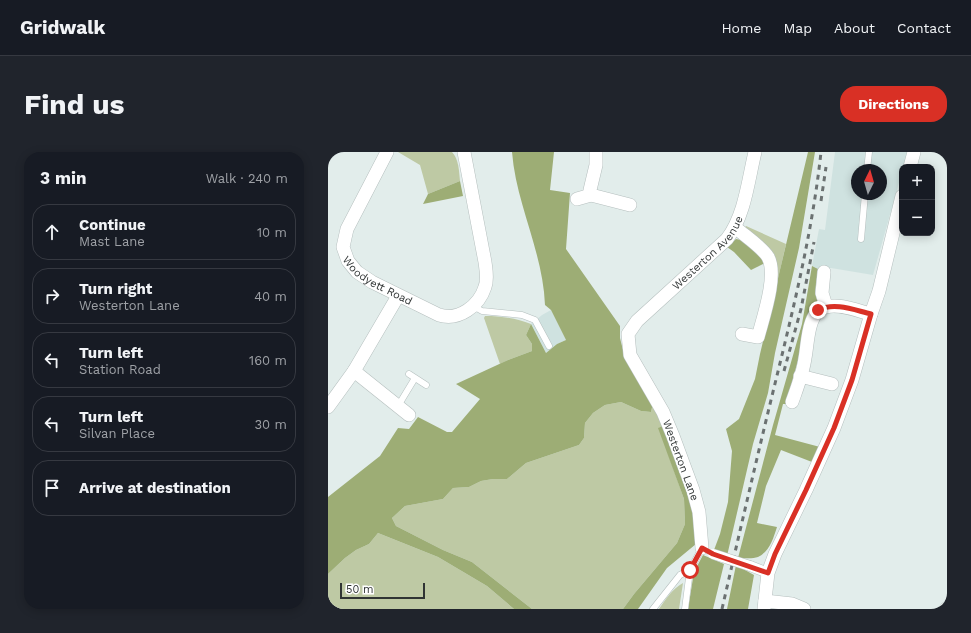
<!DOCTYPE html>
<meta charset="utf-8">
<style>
body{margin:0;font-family:"Work Sans",sans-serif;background:#20242c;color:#f1f3f6}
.controls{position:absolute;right:12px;top:12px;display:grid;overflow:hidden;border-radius:8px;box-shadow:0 2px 10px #0003}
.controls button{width:36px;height:36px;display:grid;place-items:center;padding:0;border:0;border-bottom:1px solid #363941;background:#171b24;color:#f1f3f6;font:20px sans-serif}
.compass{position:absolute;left:523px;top:12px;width:36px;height:36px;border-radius:50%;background:#171b24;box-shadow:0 2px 10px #0003;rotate:5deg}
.scale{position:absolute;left:12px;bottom:10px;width:85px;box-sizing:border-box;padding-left:4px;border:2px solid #303434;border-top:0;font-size:11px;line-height:14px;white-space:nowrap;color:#303434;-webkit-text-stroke:3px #fff;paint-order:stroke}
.stop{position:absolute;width:12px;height:12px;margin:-9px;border:3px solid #d93025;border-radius:50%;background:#fff}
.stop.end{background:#d93025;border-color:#fff;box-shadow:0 1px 4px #0008}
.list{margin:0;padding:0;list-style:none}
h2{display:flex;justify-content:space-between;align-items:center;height:52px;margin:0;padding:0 16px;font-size:17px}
h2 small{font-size:13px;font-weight:400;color:#9ea1a6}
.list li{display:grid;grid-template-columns:26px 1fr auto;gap:12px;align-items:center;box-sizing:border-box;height:56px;margin:0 8px 8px;padding:0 8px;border:1px solid #363941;border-radius:16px}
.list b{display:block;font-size:15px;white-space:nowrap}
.list p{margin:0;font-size:13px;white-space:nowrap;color:#9ea1a6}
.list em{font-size:13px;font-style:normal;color:#9ea1a6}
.icon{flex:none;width:22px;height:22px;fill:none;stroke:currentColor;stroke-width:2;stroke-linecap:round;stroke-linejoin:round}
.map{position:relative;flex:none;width:619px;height:457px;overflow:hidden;border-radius:16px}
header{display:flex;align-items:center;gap:24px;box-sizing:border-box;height:56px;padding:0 20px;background:#171b24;border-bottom:1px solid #363941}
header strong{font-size:19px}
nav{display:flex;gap:22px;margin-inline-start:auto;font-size:14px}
.intro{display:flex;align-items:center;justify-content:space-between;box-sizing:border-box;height:96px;padding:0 24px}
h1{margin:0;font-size:28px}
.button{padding:10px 18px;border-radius:16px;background:#d93025;color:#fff;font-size:14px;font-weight:700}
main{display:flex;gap:24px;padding:0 24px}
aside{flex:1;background:#171b24;border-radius:16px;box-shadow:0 2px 10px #0003}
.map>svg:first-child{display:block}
</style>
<header>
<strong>Gridwalk</strong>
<nav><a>Home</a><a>Map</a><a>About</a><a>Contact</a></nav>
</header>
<div class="intro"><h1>Find us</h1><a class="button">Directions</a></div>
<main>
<aside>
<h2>3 min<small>Walk · 240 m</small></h2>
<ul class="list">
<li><svg class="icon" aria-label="ahead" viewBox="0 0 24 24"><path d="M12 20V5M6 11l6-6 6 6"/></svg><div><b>Continue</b><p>Mast Lane</p></div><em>10 m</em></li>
<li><svg class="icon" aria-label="right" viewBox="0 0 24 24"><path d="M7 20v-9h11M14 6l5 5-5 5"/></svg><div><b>Turn right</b><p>Westerton Lane</p></div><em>40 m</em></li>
<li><svg class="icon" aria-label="left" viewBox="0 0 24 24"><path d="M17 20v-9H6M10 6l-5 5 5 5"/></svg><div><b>Turn left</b><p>Station Road</p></div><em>160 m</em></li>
<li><svg class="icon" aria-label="left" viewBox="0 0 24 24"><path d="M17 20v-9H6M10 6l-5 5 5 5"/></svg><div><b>Turn left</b><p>Silvan Place</p></div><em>30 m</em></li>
<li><svg class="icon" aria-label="arrive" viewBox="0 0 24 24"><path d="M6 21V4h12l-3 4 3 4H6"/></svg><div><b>Arrive at destination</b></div></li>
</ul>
</aside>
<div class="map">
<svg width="619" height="457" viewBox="0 0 619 457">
<rect width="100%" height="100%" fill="#e2edeb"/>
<!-- built -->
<path fill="#cfe2e0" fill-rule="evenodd" d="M507,0H580L575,15H574V20L545,123L503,116L490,117L484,114L491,77L497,78ZM529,18H553V42H529Z
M223,158L238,188L229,192L218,201L203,172L214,163Z"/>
<!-- green -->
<path fill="#bec9a4" d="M70,0H124C131,7 131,20 132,29L100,42L92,13Z
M418,74L458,92L449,131L415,78Z
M157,164C172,164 188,166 203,172L198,183L204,192V199L180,208L172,212L156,166Z
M293,250L313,259L323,260L325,251L337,273L331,276L356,347L357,372L349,391L306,442L295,457H204L144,410L115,398L68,374L64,366L77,354L115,347L125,336L141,335L153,329L165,327H179L198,311L251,293L256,286L257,271L265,261L277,253Z
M50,381L110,405L159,434L186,457H0V422L17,406L28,398L41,392Z
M355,431L351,457H331C338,447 344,437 355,431Z"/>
<!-- forest -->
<path fill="#9dad75" d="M184,0H226L222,38L242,41L238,97L292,174V186L295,198L325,251L323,260L313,259L293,250L277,253L265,261L257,271L256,286L251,293L198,311L179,327H165L153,329L141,335L125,336L115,347L77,354L64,366L68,374L115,398L144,410L204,457H186L159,434L110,405L50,381L41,392L28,398L17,406L0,422V345L52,304L70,276L81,277L90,265L119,280H124L152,247L128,232L180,208L204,199V192L198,183L203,172L218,201L229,192L238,188L223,158L217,153C215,100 188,52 184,0Z
M480,0H487L471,96L447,201L440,241L425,292L399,404L386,398L392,382L400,350L404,299L398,277L411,267L427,227L432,202Z
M132,29L135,44L95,52L100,42Z
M408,87C421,89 430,100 437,111L423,118L406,100L399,95Z
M484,114L490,117L487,141L490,151L484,158L458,252H455L447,283L492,295L484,310L453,298L438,334L429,371L449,375C445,387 442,399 430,405C425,407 416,406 410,406L445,273L474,172Z
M337,273L364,350L368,392L339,416L310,457H295L306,442L349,391L357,372L356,347L330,276Z
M375,403L396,412L385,457H360L366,420Z
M408,413L426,423L420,457H399Z"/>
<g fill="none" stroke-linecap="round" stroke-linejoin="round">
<defs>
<path id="service" d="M539,18L541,0
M533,87L537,42
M145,154L154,159L194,163L207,168L221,194
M81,222L98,233
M70,254L87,226
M325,457L352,423L362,418
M357,457L362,418L374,396"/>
<path id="pedestrian" d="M422,414L440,421"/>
<g id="minor">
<path id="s1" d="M59,0L19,77L15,95L20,109L29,120L44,130L111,163C131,169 151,154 157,135C160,127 158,118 157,110L136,0"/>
<path d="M268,0V13L262,38L263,43L302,53"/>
<path d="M582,15L586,0"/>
<path d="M249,47L263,43"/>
<path d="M408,76C417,84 434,95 440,105C450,123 435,166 430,185L414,182"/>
<path d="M496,120L494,141L498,154"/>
<path d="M26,219L81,263"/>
<path d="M472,224L504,232"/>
<path d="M464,250C469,236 475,221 477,206C480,192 479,159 498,155C511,151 530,159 543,162"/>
<path d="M0,255L26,219L70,144"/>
<path id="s2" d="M374,396L371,360L365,338L345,284L335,260L302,203L300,182L309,169L399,87C417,63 420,29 427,0"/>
<path d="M437,449L464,452L476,457"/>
<path d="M436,457L440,421L447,402L478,338L506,276L524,228L543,162L551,139L574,44"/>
<path d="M618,457L619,456"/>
</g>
</defs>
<!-- service casing -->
<use href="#service" stroke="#b5bfbe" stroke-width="7"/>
<!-- pedestrian casing -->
<use href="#pedestrian" stroke="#b5bfbe" stroke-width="11"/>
<!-- minor casing -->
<use href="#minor" stroke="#b5bfbe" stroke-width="14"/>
<!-- service -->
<use href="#service" stroke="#fff" stroke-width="6"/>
<!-- pedestrian -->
<use href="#pedestrian" stroke="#fff" stroke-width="10"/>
<!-- minor -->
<use href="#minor" stroke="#fff" stroke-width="13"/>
<!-- rail -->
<path stroke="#6b7171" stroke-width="3" stroke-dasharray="5 5" stroke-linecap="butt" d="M493,49L498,15
M456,219L473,157L486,90
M394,457C410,387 426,318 443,248C463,166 484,84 493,0"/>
<defs>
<path id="pedestrian-bridge" d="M385,402L422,414"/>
</defs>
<!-- pedestrian-bridge casing -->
<use href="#pedestrian-bridge" stroke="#b5bfbe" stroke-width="11" stroke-linecap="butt"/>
<!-- pedestrian-bridge -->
<use href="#pedestrian-bridge" stroke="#fff" stroke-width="10"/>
</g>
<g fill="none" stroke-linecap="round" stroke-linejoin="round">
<!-- route -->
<path stroke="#d93025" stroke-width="5" d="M362,418L374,396L385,402L440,421L447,402L478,338L506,276L524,228L543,162C526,158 507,150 490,158"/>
</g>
<g text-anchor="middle" stroke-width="3" stroke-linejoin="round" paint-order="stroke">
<!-- street labels -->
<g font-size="11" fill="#303434" stroke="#fff">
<text dy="4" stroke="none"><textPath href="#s2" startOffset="344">Westerton Avenue</textPath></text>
<text dy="4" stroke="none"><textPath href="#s1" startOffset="156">Woodyett Road</textPath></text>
<text transform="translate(353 308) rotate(70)" y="4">Westerton Lane</text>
</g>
</g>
</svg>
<div class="controls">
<button>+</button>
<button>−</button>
</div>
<svg class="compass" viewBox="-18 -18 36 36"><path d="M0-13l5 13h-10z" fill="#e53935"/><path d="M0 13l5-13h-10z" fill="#9ea1a6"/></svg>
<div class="scale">50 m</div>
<div class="stop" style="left:362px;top:418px"></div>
<div class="stop end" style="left:490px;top:158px"></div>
</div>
</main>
